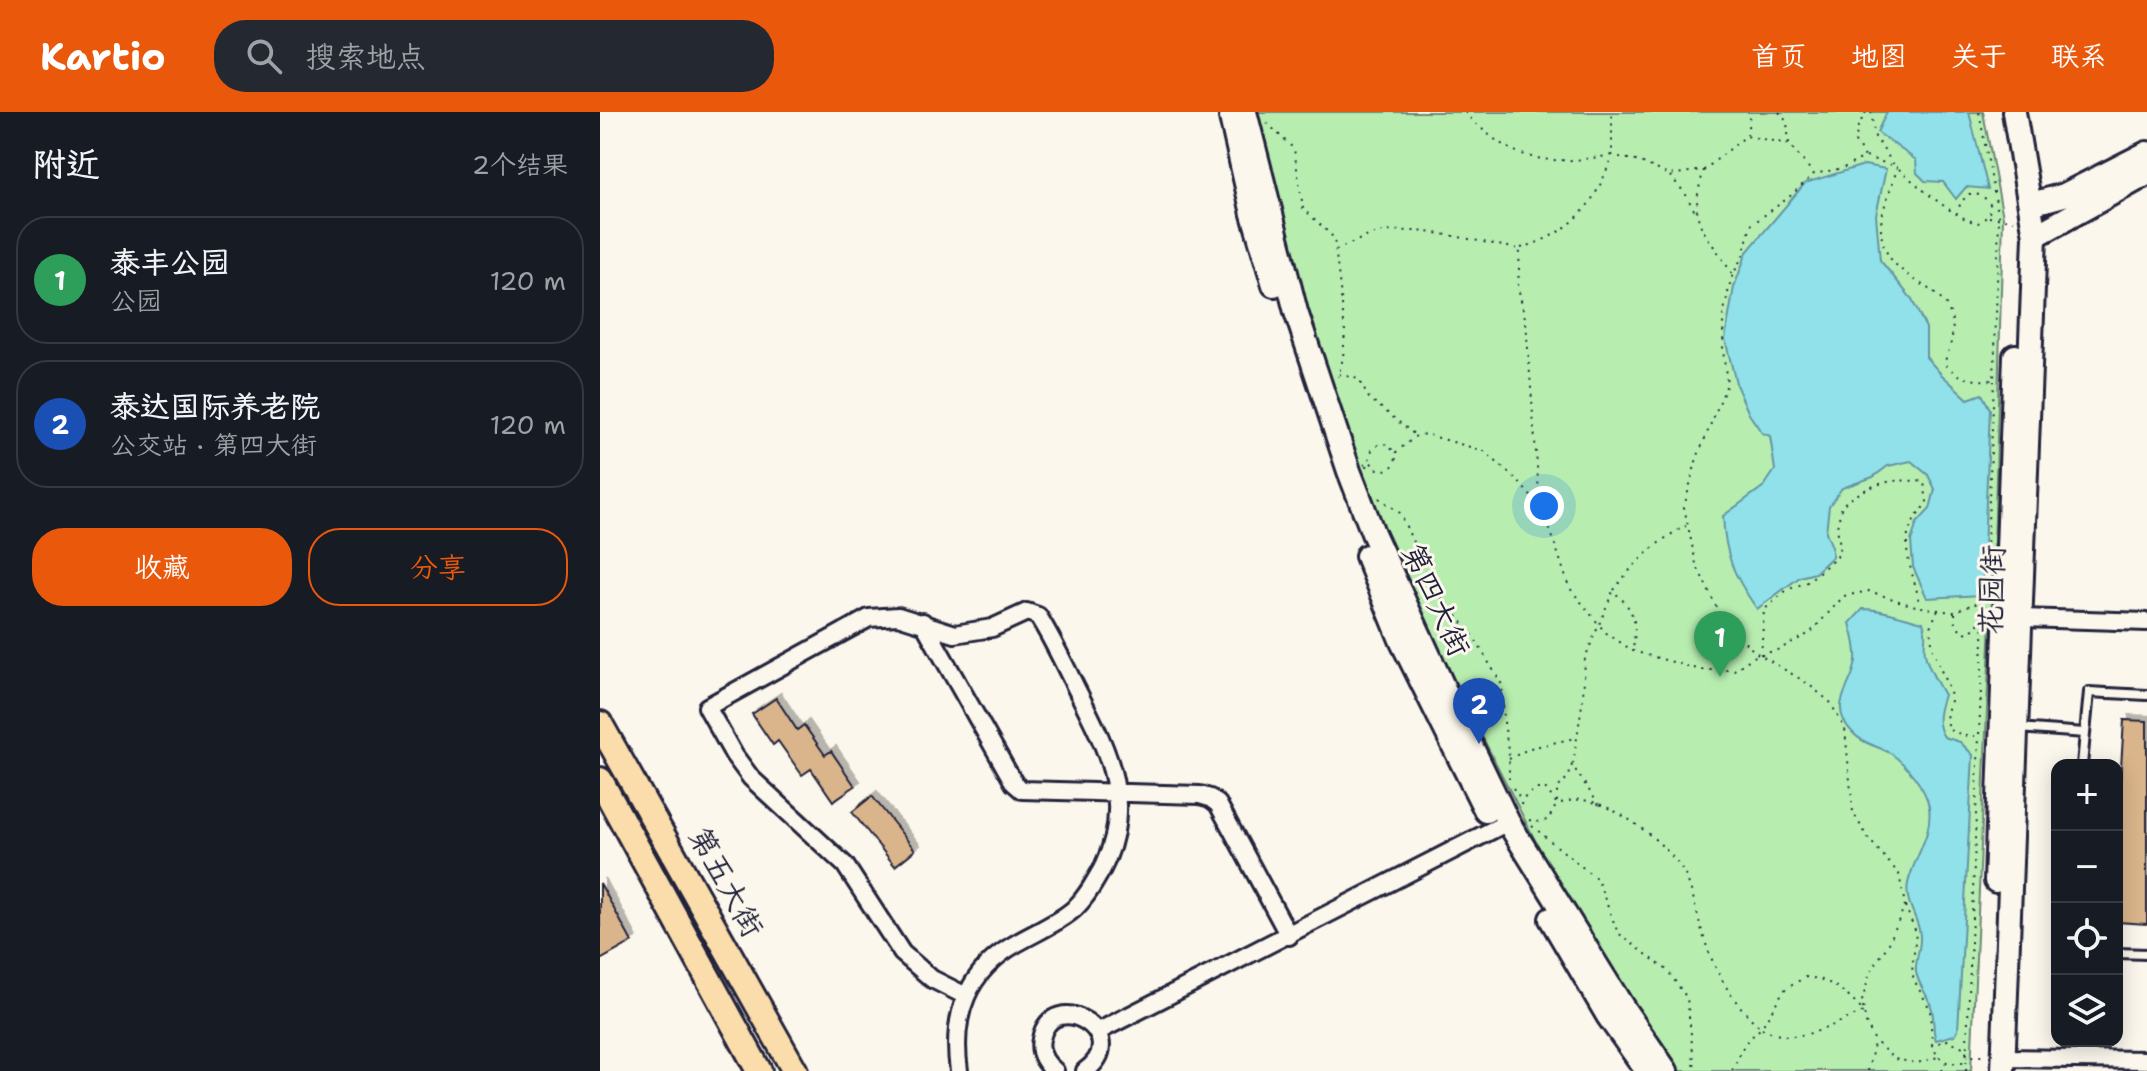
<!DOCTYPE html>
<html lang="zh">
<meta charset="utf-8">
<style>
body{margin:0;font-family:"Shantell Sans","LXGW WenKai TC",sans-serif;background:#242831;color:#f1f3f6}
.controls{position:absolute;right:24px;bottom:24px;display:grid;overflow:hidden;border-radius:16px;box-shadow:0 4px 20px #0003}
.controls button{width:72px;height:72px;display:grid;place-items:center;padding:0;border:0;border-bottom:2px solid #363941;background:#171b24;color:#f1f3f6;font:40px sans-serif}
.you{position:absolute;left:944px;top:394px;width:28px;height:28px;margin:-20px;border:6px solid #fff;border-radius:50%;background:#1a73e8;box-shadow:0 0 0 12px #1a73e833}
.badge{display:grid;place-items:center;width:52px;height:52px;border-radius:50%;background:#ea580c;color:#fff;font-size:26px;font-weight:700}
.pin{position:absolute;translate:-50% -66px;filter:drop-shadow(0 2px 4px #0008)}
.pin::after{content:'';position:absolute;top:42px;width:28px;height:24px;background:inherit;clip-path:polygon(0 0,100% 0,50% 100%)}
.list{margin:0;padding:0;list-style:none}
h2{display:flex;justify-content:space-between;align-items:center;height:104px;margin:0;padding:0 32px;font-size:34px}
h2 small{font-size:26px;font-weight:400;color:#9ea1a6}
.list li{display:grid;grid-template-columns:52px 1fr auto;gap:24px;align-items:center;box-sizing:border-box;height:128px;margin:0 16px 16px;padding:0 16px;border:2px solid #363941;border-radius:32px}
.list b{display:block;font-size:30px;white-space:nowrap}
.list p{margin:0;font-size:26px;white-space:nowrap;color:#9ea1a6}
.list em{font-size:26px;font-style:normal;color:#9ea1a6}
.actions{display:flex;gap:16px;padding:24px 32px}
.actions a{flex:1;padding:18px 0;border:2px solid #ea580c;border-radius:32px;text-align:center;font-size:28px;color:#ea580c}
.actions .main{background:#ea580c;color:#fff}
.icon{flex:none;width:44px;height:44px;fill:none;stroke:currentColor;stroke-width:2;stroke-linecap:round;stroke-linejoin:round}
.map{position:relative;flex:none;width:1547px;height:959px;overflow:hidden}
header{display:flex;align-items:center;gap:48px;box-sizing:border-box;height:112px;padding:0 40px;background:#ea580c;color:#fff}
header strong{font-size:38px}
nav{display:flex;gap:44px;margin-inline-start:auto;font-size:28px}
.search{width:560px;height:72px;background:#242831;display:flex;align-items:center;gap:20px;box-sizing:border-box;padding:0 28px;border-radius:32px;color:#9ea1a6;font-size:30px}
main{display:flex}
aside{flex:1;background:#171b24}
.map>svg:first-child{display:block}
</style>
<header>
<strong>Kartio</strong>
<div class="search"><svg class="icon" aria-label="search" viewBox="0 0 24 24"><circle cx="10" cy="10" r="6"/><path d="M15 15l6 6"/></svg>搜索地点</div>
<nav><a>首页</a><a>地图</a><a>关于</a><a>联系</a></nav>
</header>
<main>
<aside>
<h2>附近<small>2个结果</small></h2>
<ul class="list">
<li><span class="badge" style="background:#2e9e5b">1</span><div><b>泰丰公园</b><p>公园</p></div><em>120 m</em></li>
<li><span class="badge" style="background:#1a4fb4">2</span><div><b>泰达国际养老院</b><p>公交站 · 第四大街</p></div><em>120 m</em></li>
</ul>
<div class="actions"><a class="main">收藏</a><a>分享</a></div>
</aside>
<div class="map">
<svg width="1547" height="959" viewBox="0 0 1547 959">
<defs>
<filter id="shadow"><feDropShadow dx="5" dy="-5" stdDeviation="0" flood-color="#0004"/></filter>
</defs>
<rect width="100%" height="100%" fill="#fbf7ec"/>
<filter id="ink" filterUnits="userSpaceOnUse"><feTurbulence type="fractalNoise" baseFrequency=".0125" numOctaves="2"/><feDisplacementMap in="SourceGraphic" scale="16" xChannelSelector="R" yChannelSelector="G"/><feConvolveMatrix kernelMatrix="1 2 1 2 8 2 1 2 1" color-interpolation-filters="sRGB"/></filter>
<g filter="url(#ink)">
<!-- green -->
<path fill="#b7eeb0" stroke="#6c8876" stroke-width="2" d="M654,0H1383L1403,105L1394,440L1371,959H1075L961,779L808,479L761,365L723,257Z"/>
<!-- water -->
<path fill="#90e1e9" stroke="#6495a3" stroke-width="2" d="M1287,0H1369L1388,77L1366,75L1356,87L1343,70L1325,69L1317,61L1316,48L1277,20Z
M1264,53L1286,57L1276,103L1280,148L1311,186L1326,216V245L1341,262L1368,287L1382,282L1390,297L1382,483L1327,486L1313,455L1311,429L1317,411L1330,397L1335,377L1328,363L1311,349L1288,354L1273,365L1242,376L1229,394L1226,420L1232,435V445L1215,461L1200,465L1157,497C1134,464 1125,445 1123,404L1164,374L1175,358L1170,324L1162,321L1149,302L1137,275L1125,227L1134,175L1147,140L1205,71Z
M1263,497C1283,497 1303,505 1323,510C1328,521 1323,530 1325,542C1328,557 1337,570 1344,583C1339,598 1335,611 1344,625L1360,630L1373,643L1358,918L1355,923L1336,928C1332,920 1335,905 1331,894C1327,882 1318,872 1316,860C1315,848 1321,836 1320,824C1319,805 1304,792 1308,771C1314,745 1333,723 1329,695C1326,676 1306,652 1290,641C1278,634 1263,632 1253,621C1225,592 1254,575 1256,548C1257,535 1253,523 1250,511Z"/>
<!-- building -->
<path fill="#dab58b" stroke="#22223b" stroke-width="2" filter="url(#shadow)" d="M176,586L197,618L204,613L225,643L231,639L255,674L233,689L211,657L202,663L178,629L173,633L152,602Z
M1524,608L1547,609V812L1517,810V718Z
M272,684L315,738L295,754L252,700Z
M0,771L32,830L0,848Z"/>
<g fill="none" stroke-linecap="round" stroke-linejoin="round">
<defs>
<path id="lane" d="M1418,616L1485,621
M1482,653L1489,580L1547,583
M1517,841L1547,842"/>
<path id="street" d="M1421,506L1547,510
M323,510L414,671L422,678L600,683L610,686L618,692L689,824
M497,920L908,710
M1404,946L1547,948
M359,959C351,903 367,859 417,831C436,820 458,811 474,797C486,786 494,771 502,757C537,689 505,634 475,574C463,550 452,526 438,504L427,500L392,516L355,522L298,504L269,506L107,595L134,643L151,666L245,753L302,841L332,867L366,884
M455,959C445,951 438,941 441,927C452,873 535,923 485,959"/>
<path id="secondary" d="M645,0L696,200L749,359L773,421L851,592L908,710L1025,899L1066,959
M631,5L653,102L674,173
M1431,92L1464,83L1547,41
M1435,124L1547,62
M767,444L802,530L886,699
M1396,769L1415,244
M951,807L1008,904L1047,959
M1403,959L1435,124L1414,0"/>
<path id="primary" d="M0,612L195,959
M0,668L159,959"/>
</defs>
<!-- lane casing -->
<use href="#lane" stroke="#22223b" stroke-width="14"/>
<!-- street casing -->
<use href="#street" stroke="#22223b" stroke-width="22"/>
<!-- secondary casing -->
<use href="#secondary" stroke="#22223b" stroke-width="28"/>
<!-- primary casing -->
<use href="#primary" stroke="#22223b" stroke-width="30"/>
<!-- path -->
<path stroke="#22223b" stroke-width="2" stroke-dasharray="2 6" stroke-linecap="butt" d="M865,0C871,9 880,15 888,22C926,54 965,51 1012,43V0
M1179,0L1187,10L1189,31
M1266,0L1258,14L1255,30L1265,45L1243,56L1214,62L1188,86L1151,113L1143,143L1131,167L1123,204V238L1127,272L1097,346L1084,395L1096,452L1123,509L1155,540L1207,571L1230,590L1245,617L1253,700L1267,725L1299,762L1305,793L1289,831L1270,861L1262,889L1266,911L1275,929L1294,947L1317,951L1338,945L1332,933L1348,928L1363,935L1368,944H1386
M1271,0L1275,25L1294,53
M667,11L694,37L703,96L734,126L745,219L743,246L738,265
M1147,23L1150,0
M1266,45L1297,55C1292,80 1277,101 1282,127C1293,182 1380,168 1344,251C1358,267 1373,269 1394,268L1399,107L1379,0
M1299,57C1317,73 1355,107 1378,111L1388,104L1391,94C1385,84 1380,82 1369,82L1361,90L1357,101
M1104,58C1086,115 1105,116 1132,162
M1070,64L1085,81L1094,98
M1389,105L1414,108
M921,136C972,121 996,93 1012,43L1043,51L1069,63L1104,58L1146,24L1189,32L1213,61
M736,138C750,132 767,123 783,120C828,114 875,130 920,137L918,175L926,210L940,394
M739,262L758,267L769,286L815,323
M764,353L770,350L779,358C791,359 798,352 795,341L816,324L825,322L884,339L918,369L940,395L951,420L969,475L1005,520L1033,539L1101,558H1134L1153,545L1180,537L1210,521L1244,484L1269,479L1311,493L1344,499L1354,500L1375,491L1382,503L1388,504
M767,355L772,338L778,333L785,332L794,339
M779,386L800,401L833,475L872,522L902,573L904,610L909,644V667
M1014,478C1033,452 1056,429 1086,414
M1338,498L1330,515L1333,538L1352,586L1346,602L1349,618L1366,624H1379L1394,269
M1355,501L1356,514L1367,521L1377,515L1381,504
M1161,543L1164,498L1187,478L1207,470L1237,445L1240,434L1237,415L1242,393C1270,372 1289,365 1324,370L1327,390C1321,399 1310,412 1308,423C1303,445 1317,470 1319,492
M909,647L930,636L975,626
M973,652L983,586L985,546L1013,479C1035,498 1037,509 1033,537
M913,676L921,687
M921,693L922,688L935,677H946L957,692C965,690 974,687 982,688C1015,691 1068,732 1084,761C1093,778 1096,800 1102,819C1113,858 1131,889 1161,916L1145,931L1132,959
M929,708L936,710L948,708L957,692V677L969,664L972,653L999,693
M932,714L997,767L1018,821L1067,858L1087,886L1095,959
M1305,794L1316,820L1312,860L1314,868L1330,897L1332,932
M1205,865C1233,867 1245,881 1264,900C1230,913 1197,936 1161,916L1184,878Z
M1339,945L1348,951H1362L1367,945
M1268,959L1274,931
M1342,959L1345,951
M1366,959L1379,625"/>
<!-- lane -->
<use href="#lane" stroke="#fbf7ec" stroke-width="8"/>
<!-- street -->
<use href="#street" stroke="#fbf7ec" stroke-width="16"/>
<!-- secondary -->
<use href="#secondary" stroke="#fbf7ec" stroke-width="22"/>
<!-- primary -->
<use href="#primary" stroke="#faddab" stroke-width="24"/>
</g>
</g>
<g text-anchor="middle" stroke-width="6" stroke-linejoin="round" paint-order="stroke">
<!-- street labels -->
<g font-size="30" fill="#22223b" stroke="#fbf7ec">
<text transform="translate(1392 478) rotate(-88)" y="10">花园街</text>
<text transform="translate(836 488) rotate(65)" y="10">第四大街</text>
<text transform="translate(126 770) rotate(61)" y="10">第五大街</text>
</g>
</g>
</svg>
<div class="controls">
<button>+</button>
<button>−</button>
<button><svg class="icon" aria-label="locate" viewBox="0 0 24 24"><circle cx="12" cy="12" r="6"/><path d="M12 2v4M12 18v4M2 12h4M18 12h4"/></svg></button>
<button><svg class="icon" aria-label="layers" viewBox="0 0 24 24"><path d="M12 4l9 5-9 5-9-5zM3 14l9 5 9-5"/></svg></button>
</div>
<div class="you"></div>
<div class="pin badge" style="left:1120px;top:565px;background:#2e9e5b">1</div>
<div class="pin badge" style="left:879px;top:632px;background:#1a4fb4">2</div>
</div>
</main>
